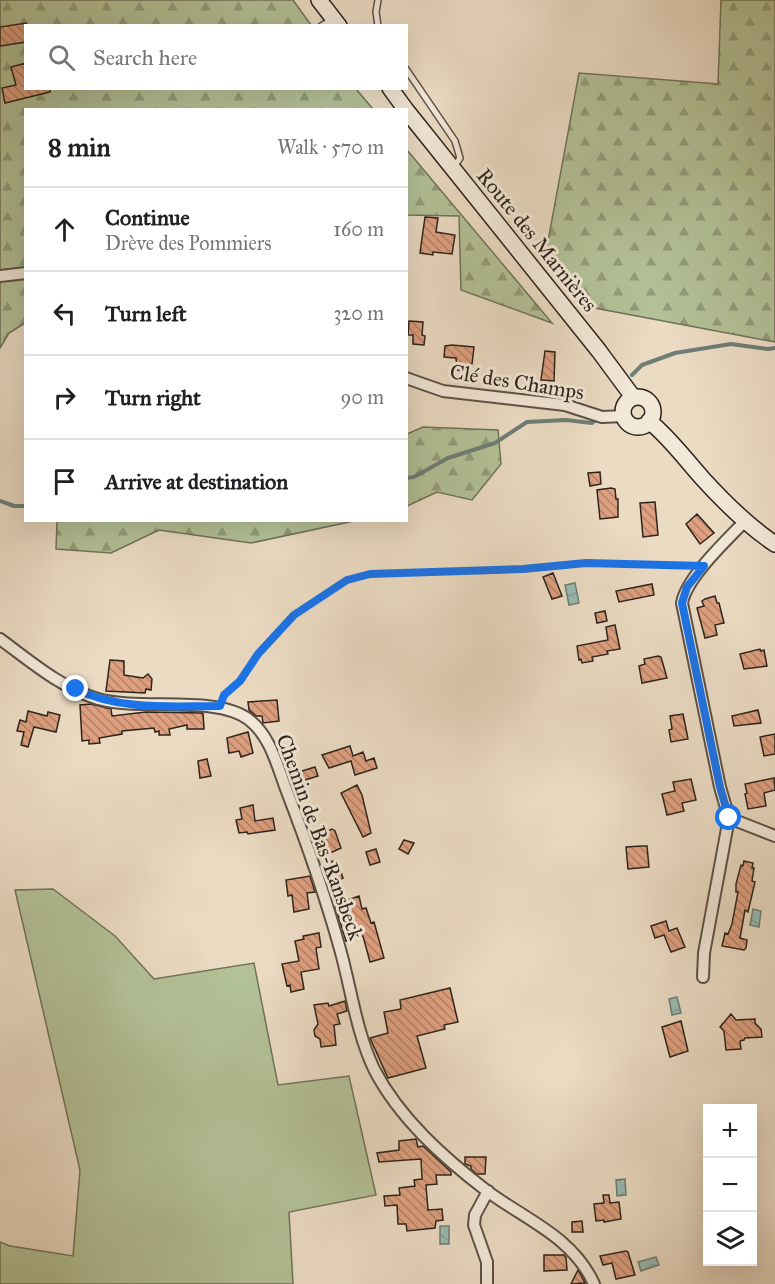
<!DOCTYPE html>
<meta charset="utf-8">
<style>
body{margin:0;font-family:"IM FELL Great Primer",serif;background:#f6f6f6;color:#202124}
.controls{position:absolute;right:18px;bottom:18px;display:grid;overflow:hidden;border-radius:0px;box-shadow:0 6px 24px #0002}
.controls button{width:54px;height:54px;display:grid;place-items:center;padding:0;border:0;border-bottom:2px solid #e0e0e0;background:#fff;color:#202124;font:30px sans-serif}
.stop{position:absolute;width:18px;height:18px;margin:-14px;border:4px solid #1a73e8;border-radius:50%;background:#fff}
.stop.end{background:#1a73e8;border-color:#fff;box-shadow:0 2px 6px #0008}
.list{margin:0;padding:0;list-style:none}
h2{display:flex;justify-content:space-between;align-items:center;height:78px;margin:0;padding:0 24px;font-size:26px}
h2 small{font-size:20px;font-weight:400;color:#757577}
.list li{display:grid;grid-template-columns:39px 1fr auto;gap:18px;align-items:center;box-sizing:border-box;height:84px;padding:0 24px;border-top:2px solid #e0e0e0}
.list b{display:block;font-size:22px;white-space:nowrap}
.list p{margin:0;font-size:20px;white-space:nowrap;color:#757577}
.list em{font-size:20px;font-style:normal;color:#757577}
.icon{flex:none;width:33px;height:33px;fill:none;stroke:currentColor;stroke-width:2;stroke-linecap:round;stroke-linejoin:round}
.map{position:relative;flex:none;width:775px;height:1284px;overflow:hidden}
.search{position:absolute;background:#fff;box-shadow:0 6px 24px #0002;left:24px;top:24px;width:384px;height:66px;display:flex;align-items:center;gap:15px;box-sizing:border-box;padding:0 21px;border-radius:0px;color:#757577;font-size:22px}
.panel{position:absolute;background:#fff;box-shadow:0 6px 24px #0002;left:24px;top:108px;width:384px;height:414px;border-radius:0px}
.map>svg:first-child{display:block}
</style>
<div class="map">
<svg width="775" height="1284" viewBox="0 0 775 1284">
<defs>
<pattern id="forest-firs" width="22" height="20" patternUnits="userSpaceOnUse" patternTransform="scale(1.5)"><rect width="22" height="20" fill="#b3c197"/><path d="M5 1l3.5 6h-7zM16 11l3.5 6h-7z" fill="#929c7b"/></pattern>
<pattern id="water-waves" width="16" height="10" patternUnits="userSpaceOnUse" patternTransform="scale(1.5)"><rect width="16" height="10" fill="#98bbb3"/><path d="M0 5q4-4 8 0t8 0" fill="none" stroke="#83a09a"/></pattern>
<pattern id="building-back-hatch" width="6" height="6" patternUnits="userSpaceOnUse" patternTransform="scale(1.5)"><rect width="6" height="6" fill="#dea07f"/><path d="M-1 5l2 2M0 0l6 6M5-1l2 2" fill="none" stroke="#b48267"/></pattern>
</defs>
<rect width="100%" height="100%" fill="#ebdbc3"/>
<filter id="stains"><feTurbulence type="fractalNoise" baseFrequency=".00333" numOctaves="4"/><feColorMatrix values="0 0 0 0 .2 0 0 0 0 .09 0 0 0 0 .02 0 0 0 .5 -.17"/></filter>
<radialGradient id="worn" r=".72"><stop offset=".6" stop-color="#630" stop-opacity="0"/><stop offset="1" stop-color="#630" stop-opacity=".3"/></radialGradient>
<!-- grass -->
<path fill="#b3c197" stroke="#70725a" stroke-width="1.5" d="M53,889L115,936L154,979L254,963L278,1085L349,1076L376,1195L289,1212L293,1284H0V1242L10,1246L73,1256L80,1170L15,890Z"/>
<!-- forest -->
<path fill="url(#forest-firs)" stroke="#70725a" stroke-width="1.5" d="M0,0H293L311,25L26,26V88L356,89L373,109L26,110L25,323L9,333L0,348Z
M721,0H775V342L584,306L546,252L579,73L718,84Z
M406,150H407L552,323L461,290L459,216L407,215Z
M423,427L498,430L501,464L472,500L437,492L407,506V434Z
M57,521V520L354,521L251,543L159,530L111,553L56,549Z"/>
<!-- water -->
<path fill="url(#water-waves)" stroke="#6e7e77" stroke-width="1.5" d="M575,583L579,603L569,605L565,585Z
M753,909L761,911L759,927L750,925Z
M677,997L681,1013L672,1015L669,999Z
M625,1179L626,1195L617,1196L616,1180Z
M440,1226H449V1244H440Z
M656,1257L659,1265L641,1271L638,1262Z"/>
<g fill="none" stroke-linecap="round" stroke-linejoin="round">
<!-- stream -->
<path stroke="#6e7e77" stroke-width="4" d="M632,375L642,365L675,353L731,344L768,349L775,348
M406,478L414,477L448,458L495,443L527,422L566,420L592,423L597,419
M0,501L14,506H26"/>
</g>
<!-- building -->
<path fill="url(#building-back-hatch)" stroke="#2e231d" stroke-width="1.5" d="M26,23V42L0,46V27Z
M26,63V88H50V92L5,103L2,88L16,85L11,67Z
M425,217L438,218L436,232L455,235L452,254L433,252V255L420,253Z
M409,321L423,322L422,335L425,336L424,345L413,344V335H408Z
M452,345L474,347L472,364H470L469,372L457,370L456,358L444,357L445,346Z
M545,351L555,352L554,381L541,380Z
M600,472L601,484L590,486L588,473Z
M611,488L615,489L616,499H618V517L600,519L597,490Z
M655,502L658,535L643,537L640,503Z
M697,514L714,533L700,544L686,524Z
M553,573L562,596L552,599L543,577Z
M652,584L654,595L619,602L616,591Z
M715,596L717,603H719L724,623L715,625L717,635L705,638L697,608L704,606L702,601L705,599Z
M605,611L607,621L597,623L595,613Z
M615,625L620,649L607,651L608,654L592,657L593,661L582,663L581,659L579,660L577,646L608,640L606,627Z
M760,649L761,651L764,650L767,666L744,669L740,654Z
M658,656L661,657L667,678L642,683L639,666L645,664L644,659Z
M110,660L124,661V675L143,678L148,674L152,679L151,690L146,689L145,693L106,691Z
M277,700L279,721L263,723L262,716H256L249,710L248,702Z
M91,704L111,709L112,716L146,712L203,713L204,729H187V725L169,729L170,735H159V731L155,732L154,728L122,731V734L99,738L100,743L89,744V740L82,741L80,705Z
M758,710L761,723L734,726L732,716Z
M28,711L47,716L48,712L60,715L56,732L34,727L28,747L21,745L24,732L17,731L20,720L26,722Z
M683,714L688,739L671,742L669,730L672,729L670,716Z
M248,732L253,753L241,757L239,751L229,753L227,738Z
M775,734V754L764,756L760,737Z
M350,746L353,756L363,752L366,761L374,758L377,768L355,775L351,761L329,768L322,755Z
M207,759L211,776L200,778L198,761Z
M315,767L318,776L292,784L289,775Z
M774,778L775,790L764,793L766,806L748,809L745,794L747,793L745,784Z
M691,779L696,800L682,803L684,811L667,815L662,794L675,791L673,782Z
M357,785L362,795L371,833L363,837L341,793Z
M253,805L255,821L273,818L275,830L248,834L247,832L239,833L236,820L242,819L240,808Z
M332,829L335,831L341,848L324,856L317,835Z
M404,840L414,843L408,854L399,849Z
M642,846H647L649,867L628,869L626,847Z
M376,849L380,862L370,865L366,852Z
M337,860L343,878L336,881L345,901L359,896L362,909L366,908L371,923L374,922L384,958L370,962L363,936L346,941L326,877L332,875L327,863Z
M744,861L753,863L752,868H754L752,881L755,882L748,912L745,910L740,938L747,940L746,948L744,950L722,946L725,933L728,934L732,924L738,892H736V884L741,865L743,866Z
M310,876L315,892L307,893L309,909L294,912L292,895L288,896L286,880Z
M666,921L669,931L677,928L685,947L671,952L664,935L655,938L651,926Z
M319,933L321,947L316,948L319,969L301,972L304,989L291,992L290,985L287,986L282,964L299,961L295,941L304,939L303,936Z
M450,988L458,1022L444,1025L445,1029L417,1036L426,1068L388,1078L370,1038L388,1033L384,1012L401,1009L400,1000Z
M345,1001L347,1011L337,1014L340,1024L334,1025L336,1045L321,1047L320,1039L315,1036L314,1030L318,1024L314,1005L328,1003L329,1006Z
M731,1014L736,1020L755,1019V1023L761,1029L762,1037L745,1038L744,1040L740,1041L741,1049L726,1050L724,1031L720,1027Z
M681,1021L688,1051L670,1057L662,1027Z
M416,1139L418,1147L423,1146L451,1172V1175H436L437,1184L426,1185L428,1210L442,1209L443,1220L436,1221L435,1228L407,1231L406,1224H398L397,1205L385,1206L384,1196L400,1195L399,1188L415,1186L414,1180L422,1179L421,1159L379,1162L377,1153L399,1150V1141Z
M465,1157H486L485,1174H477L471,1169V1166L465,1164Z
M603,1195H609L610,1203L619,1202L621,1219L604,1222V1220L596,1221L594,1204L604,1203Z
M582,1221L583,1232H572V1222Z
M626,1251L628,1252L635,1275L616,1279L612,1263L603,1265L600,1256Z
M544,1255H564L566,1257L567,1270L544,1271Z
M578,1270L585,1283L571,1284Z"/>
<g fill="none" stroke-linecap="round" stroke-linejoin="round">
<defs>
<path id="lane" d="M378,0L376,12L378,26
M321,26L332,19
M406,69L455,141L460,158L454,167"/>
<path id="street" d="M0,276L26,273
M406,378L443,391L565,405L602,417L624,416
M0,639C30,661 61,688 98,699C141,711 216,695 248,719C270,735 277,765 286,789C306,841 325,895 340,949C351,988 356,1031 374,1069C399,1118 444,1158 487,1191C526,1220 573,1237 594,1284
M729,818L775,836
M703,977L704,953L729,818L720,787L682,603C686,578 727,540 745,521
M487,1284V1262L474,1225L475,1215L488,1191"/>
<path id="secondary" d="M319,0L339,26
M390,88L406,110
M406,110L599,351L633,397
M623 412a15 15 0 1 1 30 0a15 15 0 1 1-30 0Z
M649,421C670,438 685,459 703,479C724,502 748,526 775,544"/>
</defs>
<!-- lane casing -->
<use href="#lane" stroke="#5d5146" stroke-width="8"/>
<!-- street casing -->
<use href="#street" stroke="#5d5146" stroke-width="14"/>
<!-- secondary casing -->
<use href="#secondary" stroke="#2e231d" stroke-width="18"/>
<!-- path -->
<path stroke="#2e231d" stroke-width="2" stroke-dasharray="1.5 3" stroke-linecap="butt" d="M223,697L240,681L258,654L294,615L347,580L370,574L523,569L586,563L690,565"/>
<!-- lane -->
<use href="#lane" stroke="#f2e8d8" stroke-width="5"/>
<!-- street -->
<use href="#street" stroke="#f2e8d8" stroke-width="10"/>
<!-- secondary -->
<use href="#secondary" stroke="#f2e8d8" stroke-width="15"/>
</g>
<g fill="none" stroke-linecap="round" stroke-linejoin="round">
<!-- route -->
<path stroke="#1a73e8" stroke-width="8" d="M76,689C120,711 173,706 220,706L224,695L240,681L258,654L294,615L347,580L370,574L523,569L586,563L704,566L687,587L682,603L720,787L729,818"/>
</g>
<g text-anchor="middle" stroke-width="6" stroke-linejoin="round" paint-order="stroke">
<!-- street labels -->
<g font-size="21" fill="#2e231d" stroke="#f2e8d8">
<text transform="translate(537 240) rotate(51)" y="7">Route des Marnières</text>
<text transform="translate(517 382) rotate(9)" y="7">Clé des Champs</text>
<text transform="translate(320 837) rotate(70)" y="7">Chemin de Bas-Ransbeck</text>
</g>
</g>
<rect width="100%" height="100%" filter="url(#stains)"/>
<rect width="100%" height="100%" fill="url(#worn)"/>
</svg>
<div class="controls">
<button>+</button>
<button>−</button>
<button><svg class="icon" aria-label="layers" viewBox="0 0 24 24"><path d="M12 4l9 5-9 5-9-5zM3 14l9 5 9-5"/></svg></button>
</div>
<div class="stop" style="left:729px;top:818px"></div>
<div class="stop end" style="left:76px;top:689px"></div>
<div class="search"><svg class="icon" aria-label="search" viewBox="0 0 24 24"><circle cx="10" cy="10" r="6"/><path d="M15 15l6 6"/></svg>Search here</div>
<section class="panel">
<h2>8 min<small>Walk · 570 m</small></h2>
<ul class="list">
<li><svg class="icon" aria-label="ahead" viewBox="0 0 24 24"><path d="M12 20V5M6 11l6-6 6 6"/></svg><div><b>Continue</b><p>Drève des Pommiers</p></div><em>160 m</em></li>
<li><svg class="icon" aria-label="left" viewBox="0 0 24 24"><path d="M17 20v-9H6M10 6l-5 5 5 5"/></svg><div><b>Turn left</b></div><em>320 m</em></li>
<li><svg class="icon" aria-label="right" viewBox="0 0 24 24"><path d="M7 20v-9h11M14 6l5 5-5 5"/></svg><div><b>Turn right</b></div><em>90 m</em></li>
<li><svg class="icon" aria-label="arrive" viewBox="0 0 24 24"><path d="M6 21V4h12l-3 4 3 4H6"/></svg><div><b>Arrive at destination</b></div></li>
</ul>
</section>
</div>
